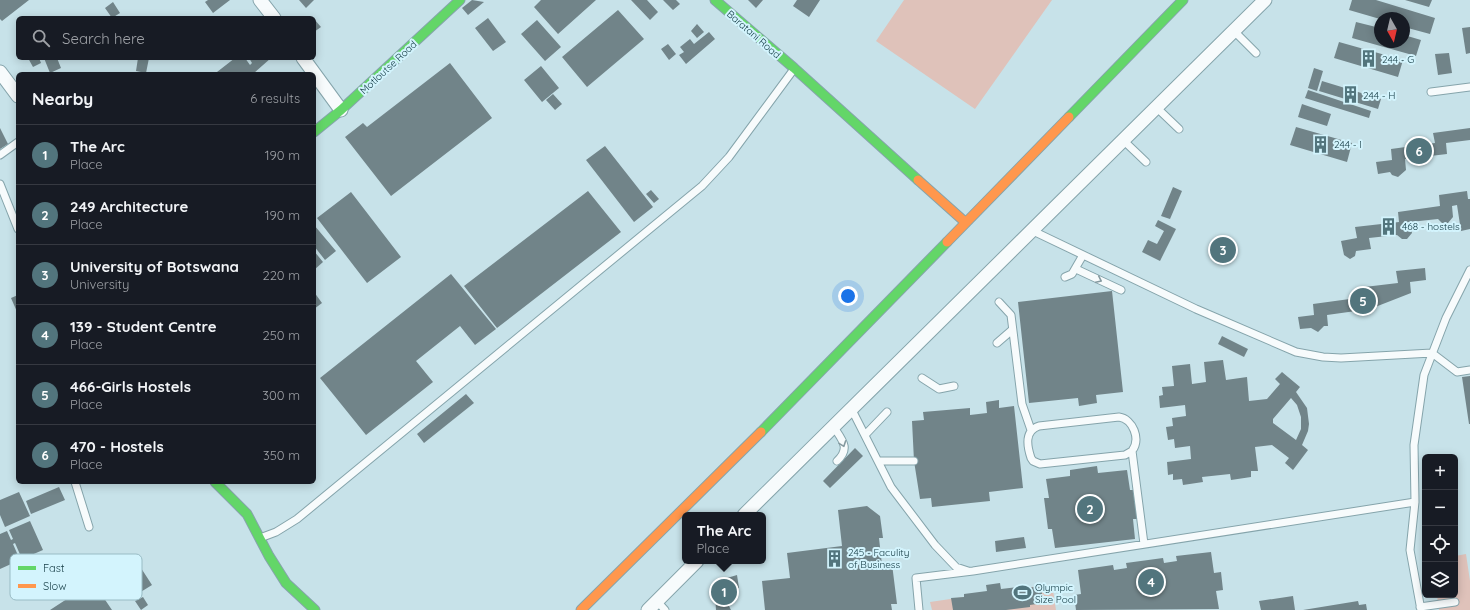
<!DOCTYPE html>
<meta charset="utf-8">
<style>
body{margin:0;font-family:Quicksand,sans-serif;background:#20242c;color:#f1f3f6}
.controls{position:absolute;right:12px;bottom:12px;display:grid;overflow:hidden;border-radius:6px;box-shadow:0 2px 10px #0003}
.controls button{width:36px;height:36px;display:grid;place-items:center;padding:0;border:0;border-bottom:1px solid #363941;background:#171b24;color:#f1f3f6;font:20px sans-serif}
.compass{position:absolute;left:1374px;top:12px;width:36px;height:36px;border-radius:50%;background:#171b24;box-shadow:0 2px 10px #0003;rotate:172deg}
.you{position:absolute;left:848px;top:296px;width:14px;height:14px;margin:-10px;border:3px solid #fff;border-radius:50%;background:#1a73e8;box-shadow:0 0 0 6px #1a73e833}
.badge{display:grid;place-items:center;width:26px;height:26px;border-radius:50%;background:#52757d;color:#fff;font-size:13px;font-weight:700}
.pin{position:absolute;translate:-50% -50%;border:2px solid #fff;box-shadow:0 1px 4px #0006}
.popup{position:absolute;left:682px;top:512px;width:84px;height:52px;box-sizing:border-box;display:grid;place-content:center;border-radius:6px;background:#171b24;filter:drop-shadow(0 1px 3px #0005);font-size:13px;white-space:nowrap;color:#9ea1a6}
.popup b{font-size:15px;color:#f1f3f6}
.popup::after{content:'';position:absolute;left:50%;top:100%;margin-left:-8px;border:8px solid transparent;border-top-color:#171b24}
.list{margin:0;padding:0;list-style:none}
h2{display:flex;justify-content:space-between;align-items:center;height:52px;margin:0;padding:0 16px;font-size:17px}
h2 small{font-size:13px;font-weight:400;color:#9ea1a6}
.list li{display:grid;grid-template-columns:26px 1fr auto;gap:12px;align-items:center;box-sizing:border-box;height:60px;padding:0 16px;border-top:1px solid #363941}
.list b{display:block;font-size:15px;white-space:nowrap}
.list p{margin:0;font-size:13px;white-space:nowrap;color:#9ea1a6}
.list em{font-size:13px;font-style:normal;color:#9ea1a6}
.icon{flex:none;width:22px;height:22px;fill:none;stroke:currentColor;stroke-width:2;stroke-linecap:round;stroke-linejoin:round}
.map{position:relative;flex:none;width:1470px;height:610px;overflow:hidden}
.search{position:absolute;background:#171b24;box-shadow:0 2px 10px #0003;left:16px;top:16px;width:300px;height:44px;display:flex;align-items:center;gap:10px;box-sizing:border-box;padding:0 14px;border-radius:6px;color:#9ea1a6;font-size:15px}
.panel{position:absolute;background:#171b24;box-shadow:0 2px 10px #0003;left:16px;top:72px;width:300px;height:412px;border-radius:6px}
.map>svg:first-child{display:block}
</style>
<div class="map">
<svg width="1470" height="610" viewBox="0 0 1470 610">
<rect width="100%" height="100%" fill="#c7e2e9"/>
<!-- green -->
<path fill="#dfc2ba" d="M904,0H1052L975,109L876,41Z
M1466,554L1470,581V610H1439L1437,595H1455V556Z
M1052,584L1056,610H932L930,602Z"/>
<!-- building -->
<path fill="#718489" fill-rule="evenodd" d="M0,0H29L2,21L0,19Z
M208,0H230L213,13L205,2Z
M299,0H314L306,8Z
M472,0L484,2L468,15L462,8Z
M541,0H596L558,34L534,7Z
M631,0H647L658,12L650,20Z
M663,0H676L680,4L673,10Z
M748,0H763L756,8Z
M797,0H820L809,17L793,6Z
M1352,0H1376L1435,18L1430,34L1404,27V18L1380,19L1349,10Z
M1405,0H1432L1429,7Z
M113,2L120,13L112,18L105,8Z
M618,10L644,39L587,87L562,57Z
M488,18L506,42L493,51L475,28Z
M314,19L321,27L314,32Z
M537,20L561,47L545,61L521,34Z
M1356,22L1380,28V42H1404V35L1421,40L1416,56L1352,38Z
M697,24L704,32L697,38L691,31Z
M1470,27V53L1466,54L1462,28Z
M709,32L715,39L686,64L679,55L684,52L680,47L690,39L694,44Z
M1339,42L1403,60L1398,77L1334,58Z
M668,44L676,54L669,60L661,49Z
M1449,53L1452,73L1438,75L1435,54Z
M28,58H39L41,63L33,67Z
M44,58H57L61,68L50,73Z
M138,58H149L146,73L136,71Z
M235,58H245L250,65L252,63L249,58H271L253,74H218L217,72Z
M450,63L492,118L391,196L345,137L363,123L367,127Z
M541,66L559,88L542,102L524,80Z
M1314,68L1323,71L1317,91L1308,88Z
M1322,81L1381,99L1378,109L1319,91Z
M1308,90L1371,111L1369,118L1305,98Z
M553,94L562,104L555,110L546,100Z
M1302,104L1331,114L1327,126L1298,117Z
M1296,127L1352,143L1347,162L1290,145Z
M0,128L8,144L0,149Z
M1470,128V140L1446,143L1447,154L1405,159L1406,170L1398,177L1392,175L1390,172L1378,174L1376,162L1392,160L1391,149L1435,143L1433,133Z
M605,146L653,207L634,222L586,160Z
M1173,187L1182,191L1170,219L1161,216Z
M651,190L659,199L654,203L646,194Z
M588,191L621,232L497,328L464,286Z
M1467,191L1468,199H1470V229L1461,231L1457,205L1452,206L1453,217L1448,223L1443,224L1438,219L1410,222L1412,233L1407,239H1402L1397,235L1369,238L1371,249L1356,251L1355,256L1350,259L1344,255L1341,241L1357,238L1355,227L1399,222L1398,212L1440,206L1439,195Z
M351,192L401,257L367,283L317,218Z
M1158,220L1176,229L1160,261L1142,252L1148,240L1157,244L1164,231L1155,226Z
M314,225L336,251L325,260L314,246Z
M314,251L323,262L314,270Z
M1425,268L1426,280L1410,282L1411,293L1370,309L1327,315L1328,326H1324L1318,332L1311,328L1300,329L1298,317L1314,315L1313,304L1357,298L1356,288L1398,283L1396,271Z
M451,274L496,329L475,345L460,326L416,361L433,382L366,435L320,378Z
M1112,291L1123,392L1096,395L1097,403L1079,406L1078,398L1029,403L1018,302Z
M314,292L322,303L314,309Z
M18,295V314L11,298Z
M1222,336L1248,349L1244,357L1218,344Z
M1223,360L1226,380L1247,377L1249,401L1267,399L1280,384L1275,379L1282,372L1300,387L1296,392L1307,408L1309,424L1308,431L1302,445L1308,450L1293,470L1285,463L1289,458L1272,445L1255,447L1258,471H1251V477L1231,480L1230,474L1202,477L1203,482L1183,485L1182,479L1173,480V474L1168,475L1167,462L1191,459L1190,446L1175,448L1174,439L1168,440L1166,427L1173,426L1172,418L1186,416L1185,405L1160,408L1159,396L1163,395L1162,387L1174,386L1172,366L1190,364L1192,384L1206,382L1204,362ZM1291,398L1297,405L1301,417V429L1296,440L1273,423V419Z
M1470,376V424H1469L1462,377Z
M466,394L474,403L424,443L417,434Z
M999,400V408L1014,406L1023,488L989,492L990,501L932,507L931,498L920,499L914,461L912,421L924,420L923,412L970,408V415L987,413L986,402Z
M855,448L863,456L830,488L823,481Z
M1097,466L1098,473L1127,470L1130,490H1133L1137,519H1133L1135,539L1055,548L1052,529H1048L1044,498H1049L1046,479L1070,476V470Z
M59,487L65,500L31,514L26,501Z
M19,492L30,516L5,527L0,515V500Z
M867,506L880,516L883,538H879L882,565L892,564L897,604H891L892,610H765L762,581L790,578L787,553L842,546L838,510Z
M30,521L43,550L22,559L15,543L13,544L20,560L0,569V534L7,531L11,540L13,539L9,530Z
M1024,537L1026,548L996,552L995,541Z
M1211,552L1214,573L1221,572L1223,590L1216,591L1219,609L1076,610L1074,595L1081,594L1078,570L1113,565L1114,570L1127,568L1126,563L1163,558L1164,563L1177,561L1176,556Z
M141,568L152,585L131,598L120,582Z
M737,575L739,588L734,590L728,598V604L731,610H716L715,595L719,586L727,578Z
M93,582L112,610H50Z
M1000,583L1001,589L1027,586V588L1041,586L1043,603L1030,605V607L1006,610H953L951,598L964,597V594L987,591L986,585Z
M1293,596L1295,610H1261L1259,601Z
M143,597L148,605L141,610L135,601Z
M1358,601L1359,605L1366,604L1367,610H1303Z"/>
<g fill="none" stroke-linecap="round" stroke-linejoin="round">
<defs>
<path id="lane" d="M1234,31L1256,53
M1431,92L1470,87
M1156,107L1179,129
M1123,140L1146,162
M0,155L18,142
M0,184L18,229
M1031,230L1196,309L1296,352L1323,357L1341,358L1432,353L1457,372L1470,370
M1076,269L1121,290
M1065,277L1072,274L1083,255
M999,302L1011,315L1022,404L1031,430
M997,343L1012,330
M922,378L939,389L954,386
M851,408L891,487L935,545L956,567L968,571
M833,426C842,440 851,448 837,461
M865,435L887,412
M1132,451L1125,455L1040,464L1033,461L1031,458C1027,446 1024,431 1039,426L1119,417C1133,419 1141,439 1132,451L1144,544
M878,461H914
M75,482L89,527
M260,538L276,532L297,519L702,186L729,157L794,69
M657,601L665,610
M1420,607L1455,602
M919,610L916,578L973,571L1415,502
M1421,610L1410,550L1415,502L1414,445L1424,375L1446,318L1470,270"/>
<path id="street" d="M260,0L274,18
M303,58L341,110
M0,72L18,96
M744,515L1265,0
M648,610L697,561"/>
<path id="fast" d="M715,0L794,68L918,180
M1069,117L1183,0
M314,132L341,110L460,0
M761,432L947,242
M215,482L247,514L269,556L286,583L315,610"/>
<path id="slow" d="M918,180L965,222
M947,242L1069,117
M581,610L761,432"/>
</defs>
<!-- lane casing -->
<use href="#lane" stroke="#85a4ab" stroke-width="9"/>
<!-- street casing -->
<use href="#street" stroke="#85a4ab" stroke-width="15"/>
<!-- fast casing -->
<use href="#fast" stroke="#85a4ab" stroke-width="11"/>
<!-- slow casing -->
<use href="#slow" stroke="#85a4ab" stroke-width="11"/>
<!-- lane -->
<use href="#lane" stroke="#f7fbfc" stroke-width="7"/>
<!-- street -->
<use href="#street" stroke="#f7fbfc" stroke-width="13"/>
<!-- fast -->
<use href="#fast" stroke="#63d668" stroke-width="9"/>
<!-- slow -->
<use href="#slow" stroke="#ff974d" stroke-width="9"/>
</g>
<!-- one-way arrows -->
<defs><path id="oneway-chevron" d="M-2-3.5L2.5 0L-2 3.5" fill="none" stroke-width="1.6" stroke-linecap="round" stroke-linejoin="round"/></defs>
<g stroke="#859aa0">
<use href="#oneway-chevron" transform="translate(1099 280) rotate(25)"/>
<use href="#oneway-chevron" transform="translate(843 444) rotate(70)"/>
</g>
<!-- icons -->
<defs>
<symbol id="building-bare" viewBox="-9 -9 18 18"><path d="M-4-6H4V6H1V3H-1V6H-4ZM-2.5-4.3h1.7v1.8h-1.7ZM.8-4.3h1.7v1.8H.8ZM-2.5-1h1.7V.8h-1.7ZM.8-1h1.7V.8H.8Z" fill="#52757d" stroke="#d3f4fd" stroke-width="2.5" paint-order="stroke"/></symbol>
<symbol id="stadium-bare" viewBox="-9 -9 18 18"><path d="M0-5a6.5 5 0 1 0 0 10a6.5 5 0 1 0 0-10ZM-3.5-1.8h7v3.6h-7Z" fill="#52757d" stroke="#d3f4fd" stroke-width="2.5" paint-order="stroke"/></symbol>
</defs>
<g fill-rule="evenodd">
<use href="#building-bare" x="1356" y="46" width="25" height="25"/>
<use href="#building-bare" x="1338" y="82" width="25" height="25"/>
<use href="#building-bare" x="1308" y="132" width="25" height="25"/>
<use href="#building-bare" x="1376" y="214" width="25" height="25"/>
<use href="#building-bare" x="822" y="546" width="25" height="25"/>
<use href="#stadium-bare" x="1010" y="580" width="25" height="25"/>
</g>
<g text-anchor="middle" stroke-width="4" stroke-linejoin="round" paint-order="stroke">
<!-- street labels -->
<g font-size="10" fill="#133a43" stroke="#d3f4fd">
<text transform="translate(754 34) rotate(41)" y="4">Baratani Road</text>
<text transform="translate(388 67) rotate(-43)" y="4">Motloutse Road</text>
</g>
<!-- poi labels -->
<g font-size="10" fill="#133a43" stroke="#d3f4fd" text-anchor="start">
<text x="1382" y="63">244 - G</text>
<text x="1363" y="99">244 - H</text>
<text x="1334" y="148">244 - I</text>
<text x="1402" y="230">468 - hostels</text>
<text x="848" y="556">245 - Faculity<tspan x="848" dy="12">of Business</tspan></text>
<text x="1035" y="591">Olympic<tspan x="1035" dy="12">Size Pool</tspan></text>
</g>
</g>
<!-- legend -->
<rect x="10" y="554" width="132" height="46" rx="6" fill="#d3f4fd" stroke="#99bcc5" stroke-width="1"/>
<rect x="18" y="566" width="18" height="4" fill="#63d668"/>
<rect x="18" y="584" width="18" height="4" fill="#ff974d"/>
<g font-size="11" fill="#133a43">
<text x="43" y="572">Fast</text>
<text x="43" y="590">Slow</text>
</g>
</svg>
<div class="controls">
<button>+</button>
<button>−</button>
<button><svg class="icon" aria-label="locate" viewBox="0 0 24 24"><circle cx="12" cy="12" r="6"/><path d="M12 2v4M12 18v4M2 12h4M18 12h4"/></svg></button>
<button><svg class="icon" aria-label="layers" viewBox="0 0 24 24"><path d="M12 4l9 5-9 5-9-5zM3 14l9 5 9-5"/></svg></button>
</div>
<svg class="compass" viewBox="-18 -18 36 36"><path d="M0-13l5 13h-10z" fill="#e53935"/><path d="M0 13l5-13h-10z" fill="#9ea1a6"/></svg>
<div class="you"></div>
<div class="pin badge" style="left:724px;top:592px">1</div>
<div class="popup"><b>The Arc</b>Place</div>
<div class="pin badge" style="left:1090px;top:509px">2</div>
<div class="pin badge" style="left:1223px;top:250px">3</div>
<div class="pin badge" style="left:1151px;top:582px">4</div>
<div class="pin badge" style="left:1363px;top:301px">5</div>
<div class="pin badge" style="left:1419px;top:151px">6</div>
<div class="search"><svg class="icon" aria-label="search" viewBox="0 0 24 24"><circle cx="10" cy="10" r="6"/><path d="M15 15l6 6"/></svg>Search here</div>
<section class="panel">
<h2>Nearby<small>6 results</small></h2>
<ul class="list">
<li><span class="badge">1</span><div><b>The Arc</b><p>Place</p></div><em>190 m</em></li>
<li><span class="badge">2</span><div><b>249 Architecture</b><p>Place</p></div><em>190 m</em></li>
<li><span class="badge">3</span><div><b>University of Botswana</b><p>University</p></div><em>220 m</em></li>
<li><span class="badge">4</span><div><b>139 - Student Centre</b><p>Place</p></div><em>250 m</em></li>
<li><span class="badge">5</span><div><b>466-Girls Hostels</b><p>Place</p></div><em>300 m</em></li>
<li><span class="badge">6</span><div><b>470 - Hostels</b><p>Place</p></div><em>350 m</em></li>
</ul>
</section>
</div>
